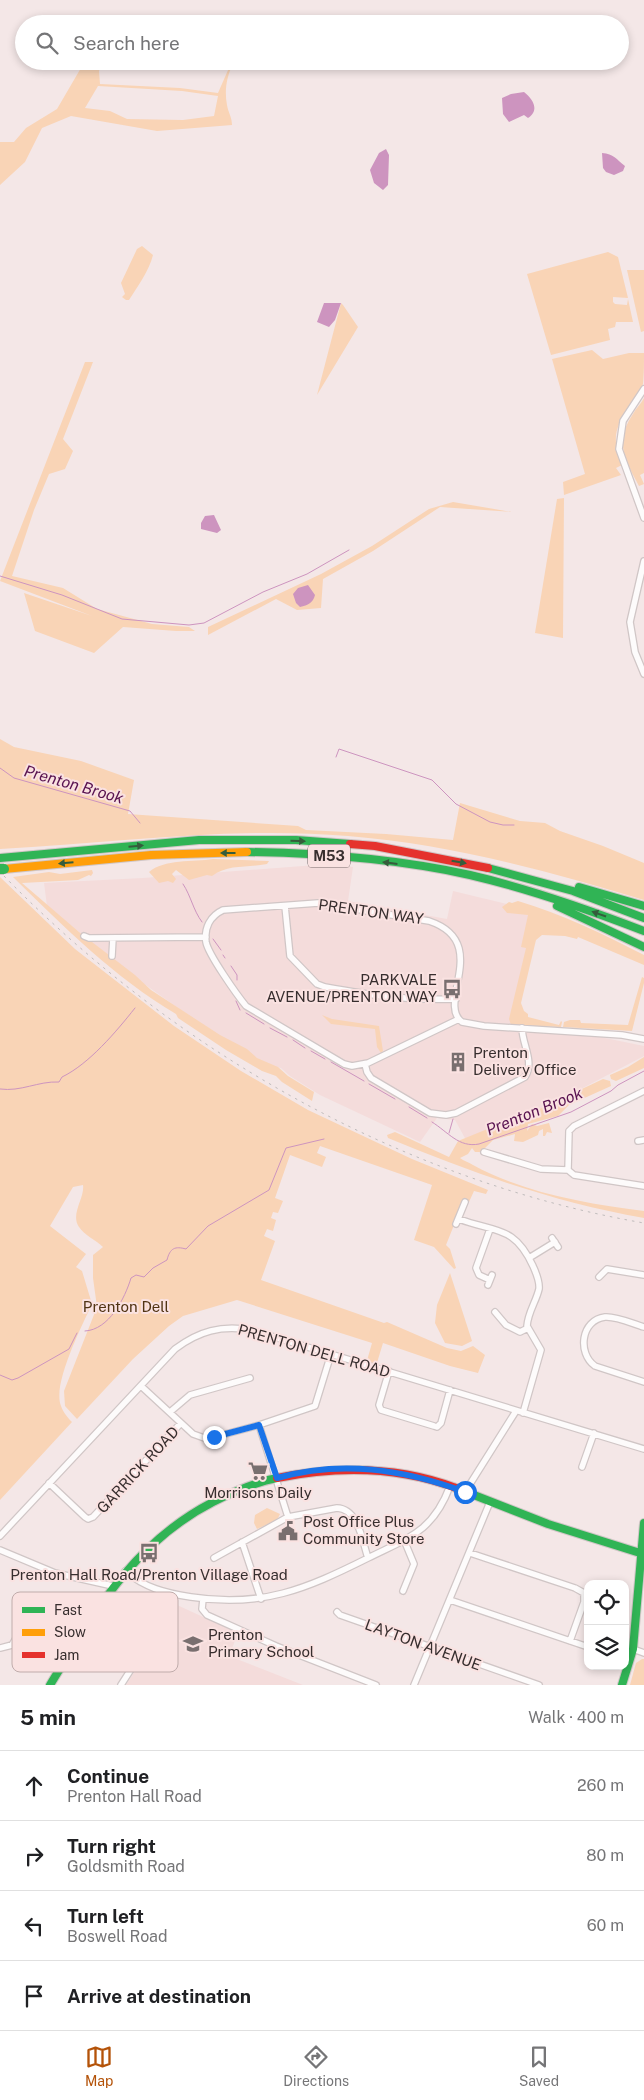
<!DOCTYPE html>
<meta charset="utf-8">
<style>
body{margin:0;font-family:"Public Sans",sans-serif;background:#f6f6f6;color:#202124}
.controls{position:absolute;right:15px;bottom:15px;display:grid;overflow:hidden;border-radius:10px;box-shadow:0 2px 8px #0003}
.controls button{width:45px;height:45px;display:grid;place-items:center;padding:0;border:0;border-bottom:1px solid #e0e0e0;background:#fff;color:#202124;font:25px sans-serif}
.stop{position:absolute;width:15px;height:15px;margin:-11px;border:4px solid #1a73e8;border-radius:50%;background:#fff}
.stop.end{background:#1a73e8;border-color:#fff;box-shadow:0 1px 5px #0008}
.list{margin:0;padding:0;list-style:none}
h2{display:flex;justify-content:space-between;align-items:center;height:65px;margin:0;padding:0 20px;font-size:21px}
h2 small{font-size:16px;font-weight:400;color:#757577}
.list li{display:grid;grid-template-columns:32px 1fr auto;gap:15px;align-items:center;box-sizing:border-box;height:70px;padding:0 20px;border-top:1px solid #e0e0e0}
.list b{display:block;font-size:19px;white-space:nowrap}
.list p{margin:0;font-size:16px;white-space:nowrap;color:#757577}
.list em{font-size:16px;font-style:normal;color:#757577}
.icon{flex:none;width:28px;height:28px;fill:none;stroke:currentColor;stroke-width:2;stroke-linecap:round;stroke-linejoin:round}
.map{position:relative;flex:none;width:644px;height:1685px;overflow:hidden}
.search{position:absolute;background:#fff;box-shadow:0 2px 8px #0003;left:15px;right:15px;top:15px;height:55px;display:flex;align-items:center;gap:12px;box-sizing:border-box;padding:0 18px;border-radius:28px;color:#757577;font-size:19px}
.sheet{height:345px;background:#fff}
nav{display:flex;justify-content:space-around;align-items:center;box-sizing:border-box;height:70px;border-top:1px solid #e0e0e0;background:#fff;font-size:14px;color:#757577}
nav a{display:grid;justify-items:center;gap:2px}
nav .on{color:#b45309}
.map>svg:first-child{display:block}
</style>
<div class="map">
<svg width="644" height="1685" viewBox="0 0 644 1685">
<rect width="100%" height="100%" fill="#f4e7e7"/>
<!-- built -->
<path fill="#f4dcdb" d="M329,864L353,867L348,901L447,919L453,891L540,912L517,1020L644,1046V1056L556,1102L466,1140L455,1120L437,1118L420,1142L320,1095L290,1076L281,1068L259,1064L210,1031L129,973L47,906L44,883L143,878Z
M177,1605L238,1633L229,1656L303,1685H126Z"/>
<!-- green -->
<path fill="#f9d4b6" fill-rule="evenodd" d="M85,61H103L99,71L100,84L180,88L218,93L232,61H234C227,76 224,89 227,105C228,112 232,117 232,125L157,131L71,116L42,128L25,162L0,185V142H14L26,128L57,109ZM98,86L182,91L218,96L214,116L183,120L127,119L110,111L85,108Z
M142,246L153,255C149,271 138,286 129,300H126L122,297L125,294L121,283L137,249Z
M608,252L618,257L628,298L613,297V302L615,304L627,305L628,299L633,322H616L615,327L608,329L610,340L551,355L527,274Z
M627,270H644V331L641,332Z
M341,303L343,305L358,327L317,395Z
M592,350L603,359L629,353H644C644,362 644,375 643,384C630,419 604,421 622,465L616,468L621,475L564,495L563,482L585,474L552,359Z
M85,362H93L63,439L73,451L65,469L49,474L34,510L12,576L63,588L97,609L152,624L189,627L195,631H176L123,627L94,653L35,631L24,593L92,616L0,581Z
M644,398V473L640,475L644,484L639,486C625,460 614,442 633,414C636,408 641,404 644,398Z
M564,498L563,638L535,633L557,499Z
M453,502L512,512L440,507L373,551L323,579L321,608L297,610L276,599L208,635V627L321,574L372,546L429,509Z
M0,739L14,747L81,761L134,780L128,814L298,826L306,830L386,834L453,840L460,803L520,821L545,823L560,831L603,846L644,863V900C548,871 449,844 348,836C232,826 116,843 0,849Z
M213,859L269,861L267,864C248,868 228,864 212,876L207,875L189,880L176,870L172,874L176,879L173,883L168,881L159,883L149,872C164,859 193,862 213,859Z
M92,870L93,873L91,876L89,875L78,880L22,883L79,932L135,975L151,990L220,1035L247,1049L257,1058L278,1067L288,1076L314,1092L312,1101L282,1082L276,1076L262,1071L226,1050L178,1018L176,1014C115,978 63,926 13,877L49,872L60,874Z
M0,877L75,949L174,1026L241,1071L308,1110L412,1159L488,1190L486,1194L474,1191L469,1202L464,1200L446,1245L450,1249L456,1268L454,1269L434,1247L414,1240L432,1185L320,1146L317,1153L326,1157L322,1167L290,1155L275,1198L283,1201L278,1213L273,1212L271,1218L276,1220L273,1231L267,1229L264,1236L275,1241L261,1280L384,1323L387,1322L447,1348L461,1351L473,1346L485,1355L478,1373L450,1366L383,1343L376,1366L366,1364L372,1343L237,1300L183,1316L169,1326L133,1359L77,1419L65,1406L64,1391L97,1307L93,1278V1255L103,1247C96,1240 84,1235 79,1227C70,1214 85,1198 83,1185L73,1187L50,1226L86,1254L76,1267L82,1271L92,1304C82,1326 52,1384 61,1406C63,1412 68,1418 72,1422L0,1500Z
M518,901C562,914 603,934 644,955V965L578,937L577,939L565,936L542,935L536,940L521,1003L524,1011L528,1014V1017L559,1025L561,1021L562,1022L561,1027L511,1025L509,1019L526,948L521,947L528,915L507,913L502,907L509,902L512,903Z
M642,977L644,978V983L632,1031L563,1027L564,1022L570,1020H580L581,1023L628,1025Z
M322,1015L332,1019L379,1026L383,1051L381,1053L377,1047L375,1029L331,1024Z
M644,1057V1068L616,1081L611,1079L610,1075L628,1067Z
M603,1079L610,1081L611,1086L569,1105L558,1116L528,1124L527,1131L532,1124L537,1126L549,1123L552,1133L547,1132L545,1136H543V1129L539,1131L538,1135L523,1142L514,1141L515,1134L493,1140L481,1152H475L472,1148L468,1154L460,1158C464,1161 468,1162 473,1165C524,1193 587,1204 644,1211V1218C553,1202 473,1173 388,1138L387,1135L395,1132L449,1157L458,1141L507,1121L512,1122Z
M450,1273L472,1341L462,1346L445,1343L435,1323L437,1305Z
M267,1508L280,1514L277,1520L257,1529L254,1523L255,1515Z
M642,1659H644V1685H630L636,1663Z"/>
<!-- water -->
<path fill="#cd94bf" d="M524,92C533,99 540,110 528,118L524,115L509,122L503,114L502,98L511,94Z
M386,149L389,155L388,185L383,190L374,183L370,170L379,153Z
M602,153C614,154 616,159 625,166L623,171L614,175L606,172L603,168Z
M324,303H341L335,320L329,327L317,322Z
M214,515L221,530L217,533L201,529V523L205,516Z
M308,585L315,595C313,603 308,605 300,607L296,603L293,594L298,588Z"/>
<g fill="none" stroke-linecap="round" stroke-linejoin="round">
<!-- stream -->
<path stroke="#cd94bf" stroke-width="1" d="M0,576L62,595L122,619L189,625L204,623L263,592L307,574L349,550
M336,757L339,749L432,780L456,804L490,822L503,825H514
M0,768L14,778L130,811L140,823
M183,884C191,896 193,910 202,922
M213,939L221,950
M223,955L225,958
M231,966L237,975V980
M236,1001L240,1010
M246,1013L264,1024
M270,1028L287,1037
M293,1040L305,1048
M311,1051L325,1059
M331,1062L364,1081
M369,1084L395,1099
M0,1089C21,1092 38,1081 59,1082L62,1077C89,1064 116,1032 135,1008
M409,1107L427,1118
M432,1122C448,1132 459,1148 479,1144L571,1112L611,1091L618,1085L644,1071
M449,1133L453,1119
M85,1331C109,1330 125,1298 131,1278L136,1275L144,1277L153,1268L167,1260C170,1248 175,1246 186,1249L208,1226L269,1190L286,1148L324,1139
M0,1375L12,1380L18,1378L69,1349L77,1333"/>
<defs>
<path id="street" d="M644,389L623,421L619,449L644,518
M644,561L630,622L635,652L644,674
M285,906L290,956L317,984L325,987C370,995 409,1001 456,999
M84,936L89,938L206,937
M112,956L113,938
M459,1019L368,1063L352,1066L344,1064L246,1006C237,995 208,954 206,942C204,928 210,916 223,910L318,903L429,921C492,942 436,1003 462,1022L484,1026L622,1035L644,1039
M365,1064L367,1072L371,1078L430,1113L446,1115L456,1113L525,1077C535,1062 522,1044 522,1028
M644,1091L574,1126L569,1131L568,1170L574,1175L644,1186
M638,1141L644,1140
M484,1152L541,1169L568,1170
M459,1219C496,1233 514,1225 533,1266C536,1273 540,1281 539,1289C536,1302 528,1312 527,1326L541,1350L523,1413
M456,1224L465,1202
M552,1238L558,1247
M529,1258L555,1242
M599,1277L607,1269L644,1275
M490,1280L479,1275L476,1268L490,1229
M488,1285L492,1275
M495,1312L506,1325L520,1332L528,1328
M644,1327C633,1324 617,1316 605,1317C581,1320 577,1353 595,1366L644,1382
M389,1371L379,1405L381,1410L434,1426L437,1427L441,1423L450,1390
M141,1386L193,1434L207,1439L259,1425L315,1406L331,1354
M170,1412L190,1395L250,1378
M259,1425L288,1517
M582,1467L594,1433
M49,1483L85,1517L88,1519L93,1517L181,1423
M465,1492L516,1411
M0,1536L175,1349C199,1331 221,1325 251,1330L644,1449
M242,1542L261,1599
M0,1550L55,1573L113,1586
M470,1553L575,1588L584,1593V1602L570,1641
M214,1558L288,1517L337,1508C359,1509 362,1541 368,1558
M125,1571C145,1588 165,1593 191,1597C262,1608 306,1589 368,1558C408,1538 433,1532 450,1486
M403,1591L414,1564L404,1540
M203,1599L202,1609L207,1615L276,1646L376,1685
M450,1600L588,1647
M337,1612L340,1615L539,1685
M0,1648L12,1645L30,1614
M633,1649L644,1653
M121,1685L169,1610L172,1594
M414,1685L490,1502"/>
<path id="fast" d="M247,852C322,853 397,859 470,875C530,889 587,909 644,931
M0,858L199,840H296L350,844
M488,868L573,891L644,918
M579,887L644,906
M557,906L644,947
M456,1488L548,1524L640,1553
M50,1685C95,1612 133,1543 213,1502C233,1492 255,1482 277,1478
M622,1685L633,1649L644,1523"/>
<path id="slow" d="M4,869L151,855L247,852"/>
<path id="jam" d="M350,844L375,846L488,868
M277,1478C337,1466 398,1466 456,1488"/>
</defs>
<!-- street casing -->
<use href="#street" stroke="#d0c6c6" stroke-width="8"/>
<!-- fast casing -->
<use href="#fast" stroke="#d0c6c6" stroke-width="10"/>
<!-- slow casing -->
<use href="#slow" stroke="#d0c6c6" stroke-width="10"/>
<!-- jam casing -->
<use href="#jam" stroke="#d0c6c6" stroke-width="10"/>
<!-- street -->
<use href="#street" stroke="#fdfbfb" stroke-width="5.5"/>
<!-- fast -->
<use href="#fast" stroke="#30b455" stroke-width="8"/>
<!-- slow -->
<use href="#slow" stroke="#ff9f0a" stroke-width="8"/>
<!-- jam -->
<use href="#jam" stroke="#e5322d" stroke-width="8"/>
<!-- rail -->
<path stroke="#c0bcbc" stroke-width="1" stroke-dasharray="2.5 5" stroke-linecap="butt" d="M4,876C175,1051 401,1181 644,1223"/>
<defs>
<path id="fast-bridge" d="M0,869H4"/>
</defs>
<!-- fast-bridge casing -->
<use href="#fast-bridge" stroke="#d0c6c6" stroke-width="12" stroke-linecap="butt"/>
<!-- fast-bridge -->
<use href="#fast-bridge" stroke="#30b455" stroke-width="10"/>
</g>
<!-- one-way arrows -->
<defs><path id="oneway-solid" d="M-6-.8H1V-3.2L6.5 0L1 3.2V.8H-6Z" transform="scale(1.25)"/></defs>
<g fill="#355d3c">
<use href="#oneway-solid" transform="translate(298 841) rotate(2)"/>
<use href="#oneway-solid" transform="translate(136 846) rotate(-5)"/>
<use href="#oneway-solid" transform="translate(228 853) rotate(-180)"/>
<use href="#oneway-solid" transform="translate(459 862) rotate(10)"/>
<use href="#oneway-solid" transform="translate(66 863) rotate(175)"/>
<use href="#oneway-solid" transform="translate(390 863) rotate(-173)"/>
<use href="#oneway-solid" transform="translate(599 914) rotate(-161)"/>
</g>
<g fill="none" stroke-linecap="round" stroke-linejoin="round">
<!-- route -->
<path stroke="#1a73e8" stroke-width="6" d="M214,1437L259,1425L277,1478C341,1460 403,1469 465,1492"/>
</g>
<!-- icons -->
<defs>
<symbol id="bus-bare" viewBox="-9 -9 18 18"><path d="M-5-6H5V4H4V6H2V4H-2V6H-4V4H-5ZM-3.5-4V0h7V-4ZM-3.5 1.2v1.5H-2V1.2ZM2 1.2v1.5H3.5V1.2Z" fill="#796f6f" stroke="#fae2e1" stroke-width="2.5" paint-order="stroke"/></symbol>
<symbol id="building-bare" viewBox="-9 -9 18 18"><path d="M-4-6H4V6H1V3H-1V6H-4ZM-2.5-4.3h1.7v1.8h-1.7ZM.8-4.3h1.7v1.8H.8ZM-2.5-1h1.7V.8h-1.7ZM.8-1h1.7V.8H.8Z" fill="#796f6f" stroke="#fae2e1" stroke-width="2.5" paint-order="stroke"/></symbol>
<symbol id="supermarket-bare" viewBox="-9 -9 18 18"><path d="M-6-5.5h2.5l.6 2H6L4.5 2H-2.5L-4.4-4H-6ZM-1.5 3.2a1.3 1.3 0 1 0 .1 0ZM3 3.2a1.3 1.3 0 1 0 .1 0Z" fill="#796f6f" stroke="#fae2e1" stroke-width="2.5" paint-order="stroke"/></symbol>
<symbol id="civic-bare" viewBox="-9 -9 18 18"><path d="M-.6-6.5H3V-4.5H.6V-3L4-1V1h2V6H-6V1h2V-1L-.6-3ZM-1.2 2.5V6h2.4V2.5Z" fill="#796f6f" stroke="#fae2e1" stroke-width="2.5" paint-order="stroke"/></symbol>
<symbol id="school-bare" viewBox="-9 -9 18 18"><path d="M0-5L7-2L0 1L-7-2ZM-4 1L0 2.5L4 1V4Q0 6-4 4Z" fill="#796f6f" stroke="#fae2e1" stroke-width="2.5" paint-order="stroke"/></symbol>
</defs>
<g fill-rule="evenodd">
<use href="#bus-bare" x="438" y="975" width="28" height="28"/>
<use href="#building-bare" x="444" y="1048" width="28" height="28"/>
<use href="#supermarket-bare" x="244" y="1457" width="28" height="28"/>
<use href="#civic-bare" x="274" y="1517" width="28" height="28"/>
<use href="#bus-bare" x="135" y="1539" width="28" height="28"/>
<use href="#school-bare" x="179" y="1630" width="28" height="28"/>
</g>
<g text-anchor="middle" stroke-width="4" stroke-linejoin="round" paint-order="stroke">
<!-- shield labels -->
<rect fill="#fae2e1" stroke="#726464" stroke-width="1" x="308" y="844.5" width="42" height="23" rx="4"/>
<g font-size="14" font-weight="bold" fill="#372e2e">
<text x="329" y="861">M53</text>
</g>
<!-- street labels -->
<g font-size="15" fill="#372e2e" stroke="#fae2e1">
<text transform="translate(371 912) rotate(8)" y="5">PRENTON WAY</text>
<text transform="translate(314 1351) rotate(16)" y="5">PRENTON DELL ROAD</text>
<text transform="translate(138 1470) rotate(-47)" y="5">GARRICK ROAD</text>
<text transform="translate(423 1645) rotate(20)" y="5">LAYTON AVENUE</text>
</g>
<!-- poi labels -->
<g font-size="15" fill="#372e2e" stroke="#fae2e1" text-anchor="start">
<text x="437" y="985" text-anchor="end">PARKVALE<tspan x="437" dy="17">AVENUE/PRENTON WAY</tspan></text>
<text x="473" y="1058">Prenton<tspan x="473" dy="17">Delivery Office</tspan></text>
<text x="258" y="1498" text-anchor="middle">Morrisons Daily</text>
<text x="303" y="1527">Post Office Plus<tspan x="303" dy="17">Community Store</tspan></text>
<text x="149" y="1580" text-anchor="middle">Prenton Hall Road/Prenton Village Road</text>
<text x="208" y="1640">Prenton<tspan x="208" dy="17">Primary School</tspan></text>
</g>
<!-- park labels -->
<g font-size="15" fill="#513414" stroke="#fae2e1">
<text x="126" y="1312">Prenton Dell</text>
</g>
<!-- water labels -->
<g font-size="16" font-style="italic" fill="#591350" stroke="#fae2e1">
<text transform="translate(74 784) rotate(16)" y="6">Prenton Brook</text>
<text transform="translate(534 1111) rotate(-22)" y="6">Prenton Brook</text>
</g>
</g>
<!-- legend -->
<rect x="12" y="1592" width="166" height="80" rx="8" fill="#fae2e1" stroke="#c0acab" stroke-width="1"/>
<rect x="22" y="1607" width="23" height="6" fill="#30b455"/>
<rect x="22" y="1629" width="23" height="7" fill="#ff9f0a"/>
<rect x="22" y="1652" width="23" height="6" fill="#e5322d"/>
<g font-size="14" fill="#372e2e">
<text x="54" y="1615">Fast</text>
<text x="54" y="1637">Slow</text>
<text x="54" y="1660">Jam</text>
</g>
</svg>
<div class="controls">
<button><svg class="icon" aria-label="locate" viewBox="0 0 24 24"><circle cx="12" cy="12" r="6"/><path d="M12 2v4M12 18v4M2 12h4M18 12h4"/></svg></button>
<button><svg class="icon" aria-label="layers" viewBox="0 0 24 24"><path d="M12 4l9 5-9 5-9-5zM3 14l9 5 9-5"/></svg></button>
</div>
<div class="stop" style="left:465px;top:1492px"></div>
<div class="stop end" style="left:214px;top:1437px"></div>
<div class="search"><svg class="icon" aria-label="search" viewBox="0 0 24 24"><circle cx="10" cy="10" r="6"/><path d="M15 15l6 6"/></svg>Search here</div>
</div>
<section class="sheet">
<h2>5 min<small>Walk · 400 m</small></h2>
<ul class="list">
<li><svg class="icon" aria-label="ahead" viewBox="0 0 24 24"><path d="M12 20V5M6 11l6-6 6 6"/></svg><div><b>Continue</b><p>Prenton Hall Road</p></div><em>260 m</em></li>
<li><svg class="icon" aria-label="right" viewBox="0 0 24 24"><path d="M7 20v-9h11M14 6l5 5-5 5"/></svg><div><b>Turn right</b><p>Goldsmith Road</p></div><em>80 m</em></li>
<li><svg class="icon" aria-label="left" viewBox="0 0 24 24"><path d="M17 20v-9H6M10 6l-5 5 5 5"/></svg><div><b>Turn left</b><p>Boswell Road</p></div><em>60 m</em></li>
<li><svg class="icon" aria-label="arrive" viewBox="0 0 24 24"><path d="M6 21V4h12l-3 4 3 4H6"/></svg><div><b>Arrive at destination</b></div></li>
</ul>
</section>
<nav>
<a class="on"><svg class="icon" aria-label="map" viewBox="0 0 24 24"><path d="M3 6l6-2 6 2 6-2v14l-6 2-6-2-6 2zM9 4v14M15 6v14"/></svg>Map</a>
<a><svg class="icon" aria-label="directions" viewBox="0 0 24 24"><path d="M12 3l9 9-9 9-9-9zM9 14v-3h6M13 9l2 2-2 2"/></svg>Directions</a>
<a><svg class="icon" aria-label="saved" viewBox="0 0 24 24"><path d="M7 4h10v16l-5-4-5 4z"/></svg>Saved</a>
</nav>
